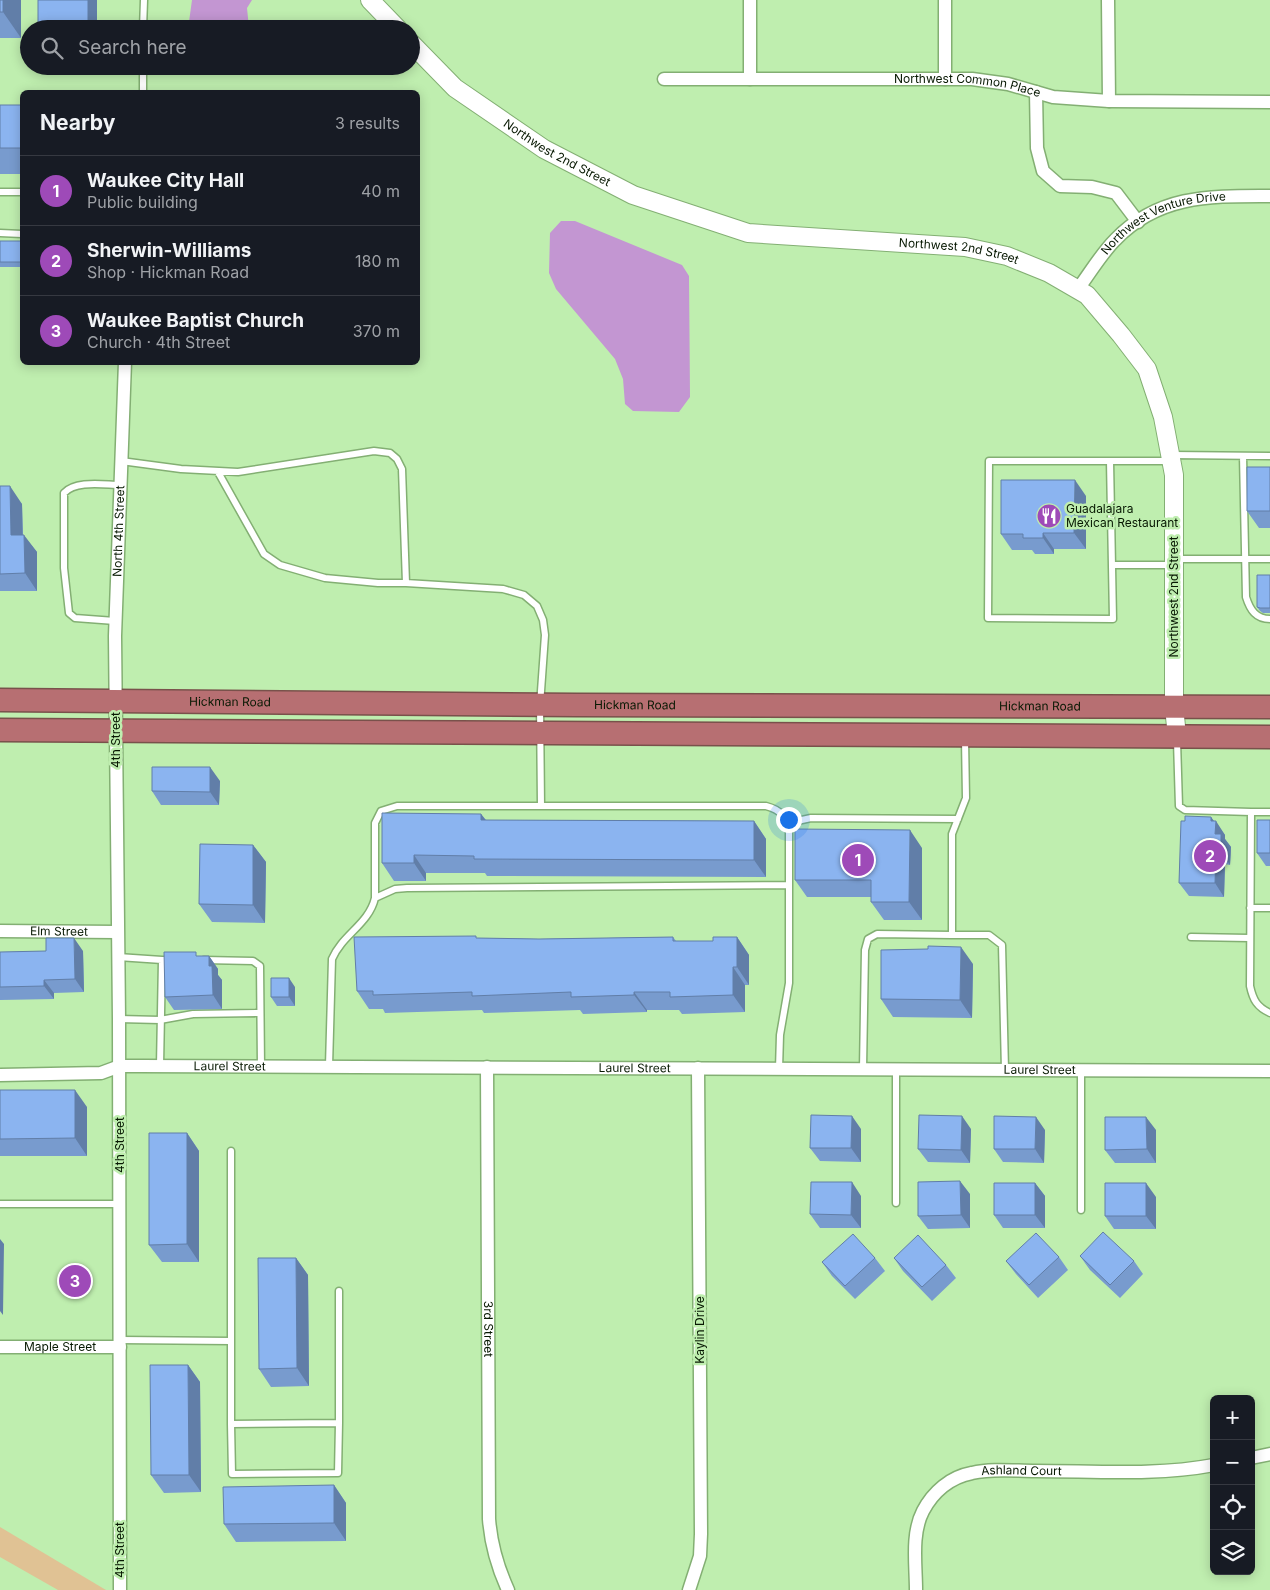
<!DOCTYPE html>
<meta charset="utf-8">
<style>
body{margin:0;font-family:Inter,sans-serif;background:#242831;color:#f1f3f6}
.controls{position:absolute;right:15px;bottom:15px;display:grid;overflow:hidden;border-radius:8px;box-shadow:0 2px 12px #0003}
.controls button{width:45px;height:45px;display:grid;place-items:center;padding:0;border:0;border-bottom:1px solid #363941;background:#171b24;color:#f1f3f6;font:25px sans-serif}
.you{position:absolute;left:788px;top:819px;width:18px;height:18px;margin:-12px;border:4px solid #fff;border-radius:50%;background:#1a73e8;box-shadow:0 0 0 8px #1a73e833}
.badge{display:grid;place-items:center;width:32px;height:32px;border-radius:50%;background:#9e4ab8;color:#fff;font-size:16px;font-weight:700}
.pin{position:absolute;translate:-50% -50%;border:2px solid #fff;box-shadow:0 1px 5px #0006}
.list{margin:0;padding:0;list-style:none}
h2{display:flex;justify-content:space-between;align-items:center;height:65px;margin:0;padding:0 20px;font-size:21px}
h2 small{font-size:16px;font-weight:400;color:#9ea1a6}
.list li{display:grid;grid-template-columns:32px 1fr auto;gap:15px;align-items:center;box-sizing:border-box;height:70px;padding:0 20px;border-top:1px solid #363941}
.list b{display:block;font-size:19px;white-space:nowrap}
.list p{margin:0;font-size:16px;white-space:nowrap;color:#9ea1a6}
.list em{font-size:16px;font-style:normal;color:#9ea1a6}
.icon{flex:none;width:28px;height:28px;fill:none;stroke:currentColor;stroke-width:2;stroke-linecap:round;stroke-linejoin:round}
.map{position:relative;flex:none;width:1270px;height:1590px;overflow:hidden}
.search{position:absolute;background:#171b24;box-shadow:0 2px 12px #0003;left:20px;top:20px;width:400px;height:55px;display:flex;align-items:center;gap:12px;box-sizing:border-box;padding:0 18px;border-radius:28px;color:#9ea1a6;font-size:19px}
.panel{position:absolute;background:#171b24;box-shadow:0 2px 12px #0003;left:20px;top:90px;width:400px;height:275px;border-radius:8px}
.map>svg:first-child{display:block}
</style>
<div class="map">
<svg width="1270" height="1590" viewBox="0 0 1270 1590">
<rect width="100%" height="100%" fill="#bfeeaf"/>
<!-- green -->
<path fill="#e0c294" d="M0,1527L106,1590H58L0,1557Z"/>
<!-- water -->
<path fill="#c396d2" d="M192,0H252L247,8L249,28L188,29Z
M561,221H575L682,265L689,276L690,397L679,412L633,411L625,404L623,379L615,359L556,289L549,273L550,233Z"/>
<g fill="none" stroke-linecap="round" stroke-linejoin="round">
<defs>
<path id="lane" d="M143,29L144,0
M143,92V66
M0,192H22
M0,233L22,234
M1171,455L1270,456
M1243,456L1246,597C1250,610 1256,619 1270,619
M121,461L181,469L238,472L374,451L390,453L397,459L402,469L406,583
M1110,461L1113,619L988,618L989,461H1170
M218,472L264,554L280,565L325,578L378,583H406L503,589L524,595L537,606L543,620L545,635L540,705L541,806
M1175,559H1270
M1112,565H1173
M115,621L75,618L69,613L64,568V493C76,480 104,485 120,485
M965,739L966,798L952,834V935H989L1002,945L1005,1070
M1177,741L1179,806L1185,810L1251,812L1250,986C1253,1000 1257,1007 1270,1013
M1251,812H1270
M788,823L811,818L958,819
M375,898L395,889L407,888L789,885
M1250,908H1270
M1191,937L1249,938
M118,957L162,960
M204,960L253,961L260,966L261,1066
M119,1019L160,1020L193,1014L260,1013
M160,1066L162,960H172
M329,1066L332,959C342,935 369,924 375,898V823L381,811L397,806H766C781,810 787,817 789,832V983L780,1035L779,1069
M863,1069L865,950L868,939L877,934L952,935
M1081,1070V1210
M896,1203V1069
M0,1204H120
M120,1340L231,1341V1424L339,1423V1291
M231,1341V1151
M231,1424L232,1474L338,1473L339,1423"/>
<g id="street">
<path d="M750,0V79"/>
<path d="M1108,0L1109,101"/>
<path id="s1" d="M664,79H972L1008,84L1053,97L1109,101L1270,102"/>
<path d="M945,79V0"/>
<path d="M1036,92L1037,148L1043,171L1060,186L1092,187L1116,193L1138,222"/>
<path id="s2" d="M1078,289C1090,273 1101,254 1115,240C1159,194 1212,196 1270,196"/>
<path id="s3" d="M0,931L117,932"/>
<path id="s4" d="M487,1067L489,1519C491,1545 497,1566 508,1590"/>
<path id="s5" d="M0,1075L101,1073L120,1066H141L1270,1071"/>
<path id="s6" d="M0,1347H120"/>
<path d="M1251,1458L1270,1454"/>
<path id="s7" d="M120,1590L119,1019L115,636L125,362"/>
<path d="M689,1590L700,1556L701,1534L698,1068"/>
<path id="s8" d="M916,1590C916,1565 911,1534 923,1511C933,1492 950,1477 972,1473C992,1468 1015,1471 1036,1471C1095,1471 1156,1476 1214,1465"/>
</g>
<g id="secondary">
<path d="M370,0L398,29"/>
<path id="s9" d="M411,43L455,88L544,149L633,195L748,233L965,247L1007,256L1049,273L1087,295L1121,335L1147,369L1163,417L1174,475V707L1177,736"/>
</g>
<g id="highway">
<path id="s10" d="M0,700L577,705L1270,707"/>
<path d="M0,730L1270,737"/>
</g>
</defs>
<!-- lane casing -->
<use href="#lane" stroke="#83af73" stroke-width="9"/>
<!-- street casing -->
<use href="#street" stroke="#83af73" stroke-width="15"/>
<!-- secondary casing -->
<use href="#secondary" stroke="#83af73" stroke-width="20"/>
<!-- highway casing -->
<use href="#highway" stroke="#79514b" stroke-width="25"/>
<!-- lane -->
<use href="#lane" stroke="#fff" stroke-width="6"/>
<!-- street -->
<use href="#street" stroke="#fff" stroke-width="12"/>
<!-- secondary -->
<use href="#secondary" stroke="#fff" stroke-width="18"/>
<!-- highway -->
<use href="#highway" stroke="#b76f72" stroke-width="22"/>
</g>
<!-- wall -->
<path fill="#789bce" d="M0,0L21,38H0Z
M0,105H22V174H0Z
M0,241H22V267H0Z
M1270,467V528H1259L1247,511Z
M0,486L22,504L23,535L37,552V591H0Z
M1086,496V549H1054V554H1035L1032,550H1012L1001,534Z
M1270,575V613H1263L1260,611L1257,607Z
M220,781L219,805H161L152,791Z
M481,814L486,820L754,821L766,839V877L487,876L485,873H426V881H394L382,863Z
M1211,817L1225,835V839L1231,847L1230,865L1225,864L1224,897L1189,896L1179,883L1185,821Z
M1270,820V866H1266L1257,853Z
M253,845L266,862L265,923L212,922L199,904Z
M922,848V920H884L871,902V897H807L795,880Z
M673,937L676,941H713L737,937L749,955V985H745V1012L682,1014L679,1010H647V1012L583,1014L580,1010L484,1013L482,1010L385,1013L383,1009H369L357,991L477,938L539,939Z
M83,951L84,992L54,993V999L0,1000V952Z
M199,956H209L218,969V975L222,980V1009L174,1010L165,997Z
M973,964L972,1018L893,1017L881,999Z
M295,987V1006H277L271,997Z
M0,1090L87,1107V1156H0Z
M861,1129V1162L820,1161L810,1148Z
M971,1129L970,1163L928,1162L918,1149Z
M1045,1130L1044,1163L1003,1162L994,1149Z
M1156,1130V1163H1115L1105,1150Z
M187,1133L199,1151V1262H162L149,1245Z
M1035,1183L1045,1196V1228H1003L994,1215Z
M970,1194V1228L928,1229L918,1216Z
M861,1196V1228H820L810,1214Z
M1156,1197V1229H1114L1105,1216Z
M1080,1256L1134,1261L1143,1274L1120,1298L1090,1270Z
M1059,1257L1068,1270L1038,1298L1016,1274L1006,1261Z
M296,1258L308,1275L309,1386L271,1387L259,1369Z
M875,1258L885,1271L855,1299L832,1276L822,1262Z
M894,1258L946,1265L956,1278L932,1301L903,1271Z
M188,1365L200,1382L201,1492L164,1493L151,1475Z
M334,1485L346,1503V1541L236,1542L224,1524Z"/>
<!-- shaded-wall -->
<path fill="#617ea8" d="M3,0H21V38L3,12Z
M88,0H97V29H88Z
M1075,480L1086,496V549L1074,533Z
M10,486L22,504L23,552L11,535Z
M1043,533L1054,549V554L1043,538Z
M24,535L37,552V591L25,573Z
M210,767L220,781L219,805L210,792Z
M481,814L494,831L481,820Z
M1211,817L1215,823L1216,821L1225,835V839L1231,847L1230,865L1221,851L1211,821Z
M754,821L766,839V877L754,860Z
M910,830L922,848V920L909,902Z
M253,845L266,862L265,923L253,905Z
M1216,851L1225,864L1224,897L1215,883Z
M414,855L426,873V881L414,863Z
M737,937L749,955V985L737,967Z
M74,938L83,951L84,992L75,979Z
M961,947L973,964L972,1018L960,1000Z
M209,956L218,969V975L222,980V1009L213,995L209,966Z
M733,967L745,985V1012L733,995Z
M289,978L295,987V1006L289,997Z
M44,980L54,993V999L44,986Z
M634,992L647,1010V1012L634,995Z
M75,1090L87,1107V1156L75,1138Z
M852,1116L861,1129V1162L851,1148Z
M962,1116L971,1129L970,1163L961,1150Z
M1036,1117L1045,1130L1044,1163L1035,1149Z
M1146,1117L1156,1130V1163L1147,1149Z
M187,1133L199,1151V1262L187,1244Z
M960,1181L970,1194V1228L961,1215Z
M852,1182L861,1196V1228L851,1215Z
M1035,1183L1045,1196V1228L1035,1215Z
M1146,1183L1156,1197V1229L1146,1216Z
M0,1239L4,1244L3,1315L0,1311Z
M296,1258L308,1275L309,1386L297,1368Z
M188,1365L200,1382L201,1492L189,1475Z
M334,1485L346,1503V1541L334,1523Z"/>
<!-- building -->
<path fill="#8bb4f0" stroke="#617ea8" d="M0,0H3V12H0Z
M38,0H88V29H38Z
M0,105H22V148H0Z
M0,241H22V262H0Z
M1247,467H1270V511H1247Z
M1001,480H1075L1074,533H1043V538H1023V534H1001Z
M0,486H10L11,535H24L25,573L0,574Z
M1257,575H1270V608H1260L1257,607Z
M152,767H210V792L152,791Z
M382,813L481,814V820L754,821V860L474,859V856L414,855V863H382Z
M1185,816L1211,817V821H1216L1215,834H1221V851H1216L1215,883H1179L1181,821H1185Z
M1257,820H1270V853H1257Z
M795,829L910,830L909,902H871V880H795Z
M200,844L253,845V905L199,904Z
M476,936V938L539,939L673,937V941H713V937H737V967H733V995L670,997V992H634V995L571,997V992L472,996V992L373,995V991H357L354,937Z
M46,938H74L75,979L44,980V986L0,987V952L46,951Z
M928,946L961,947L960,1000L881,999V950L928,949Z
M164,952H196V956H209V966H212L213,995L165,997Z
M271,978H289V997H271Z
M0,1090H75V1138L0,1139Z
M811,1115L852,1116L851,1148H810Z
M919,1115L962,1116L961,1150L918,1149Z
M994,1116L1036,1117L1035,1149H994Z
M1105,1117H1146L1147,1149L1105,1150Z
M149,1133H187V1244L149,1245Z
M960,1181L961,1215L918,1216V1182Z
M811,1182H852L851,1215L810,1214Z
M994,1183H1035V1215H994Z
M1105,1183H1146V1216H1105Z
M1103,1232L1134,1261L1110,1285L1080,1256Z
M1036,1233L1059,1257L1029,1285L1006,1261Z
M853,1234L875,1258L845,1286L822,1262Z
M918,1235L946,1265L922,1287L894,1258Z
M258,1258H296L297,1368L259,1369Z
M150,1365H188L189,1475H151Z
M334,1485V1523L224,1524L223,1487Z"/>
<!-- icons -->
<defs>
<symbol id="restaurant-disc" viewBox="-11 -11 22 22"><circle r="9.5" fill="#9e4ab8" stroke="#bfeeaf"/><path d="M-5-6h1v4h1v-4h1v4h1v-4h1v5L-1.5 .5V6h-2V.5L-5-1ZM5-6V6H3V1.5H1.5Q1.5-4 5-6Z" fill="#fff"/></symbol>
</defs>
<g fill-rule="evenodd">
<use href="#restaurant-disc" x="1035" y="502" width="28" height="28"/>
</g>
<g text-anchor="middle" stroke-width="5" stroke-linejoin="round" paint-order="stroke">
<!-- street labels -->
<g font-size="12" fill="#071802" stroke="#bfeeaf">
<text dy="4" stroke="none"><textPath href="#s1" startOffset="304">Northwest Common Place</textPath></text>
<text dy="4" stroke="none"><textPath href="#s9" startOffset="184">Northwest 2nd Street</textPath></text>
<text dy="4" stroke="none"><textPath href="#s2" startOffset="114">Northwest Venture Drive</textPath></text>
<text dy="4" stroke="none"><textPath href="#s9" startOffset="604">Northwest 2nd Street</textPath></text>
<text dy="4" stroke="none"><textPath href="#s7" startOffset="1059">North 4th Street</textPath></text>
<text transform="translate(1174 597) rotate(-90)" y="4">Northwest 2nd Street</text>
<text dy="4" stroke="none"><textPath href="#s10" startOffset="230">Hickman Road</textPath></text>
<text dy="4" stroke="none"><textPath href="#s10" startOffset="635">Hickman Road</textPath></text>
<text dy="4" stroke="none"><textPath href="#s10" startOffset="1040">Hickman Road</textPath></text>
<text transform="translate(116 740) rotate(-90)" y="4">4th Street</text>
<text dy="4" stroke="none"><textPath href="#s3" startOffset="59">Elm Street</textPath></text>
<text dy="4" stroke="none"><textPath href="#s5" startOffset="231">Laurel Street</textPath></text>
<text dy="4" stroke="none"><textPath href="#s5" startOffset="636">Laurel Street</textPath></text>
<text dy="4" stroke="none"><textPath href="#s5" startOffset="1041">Laurel Street</textPath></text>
<text transform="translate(120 1145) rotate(-90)" y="4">4th Street</text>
<text dy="4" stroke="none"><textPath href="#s4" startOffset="262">3rd Street</textPath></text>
<text transform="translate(700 1330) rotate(-90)" y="4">Kaylin Drive</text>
<text dy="4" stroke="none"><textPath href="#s6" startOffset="60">Maple Street</textPath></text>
<text dy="4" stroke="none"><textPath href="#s8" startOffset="194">Ashland Court</textPath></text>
<text transform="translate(120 1550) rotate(-90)" y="4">4th Street</text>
</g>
<!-- poi labels -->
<g font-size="12" fill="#071802" stroke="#bfeeaf" text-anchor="start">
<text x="1066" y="513">Guadalajara<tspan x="1066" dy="14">Mexican Restaurant</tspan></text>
</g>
</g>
</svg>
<div class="controls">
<button>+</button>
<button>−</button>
<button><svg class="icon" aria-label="locate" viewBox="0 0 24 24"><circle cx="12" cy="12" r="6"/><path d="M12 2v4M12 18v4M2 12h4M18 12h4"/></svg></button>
<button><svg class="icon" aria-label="layers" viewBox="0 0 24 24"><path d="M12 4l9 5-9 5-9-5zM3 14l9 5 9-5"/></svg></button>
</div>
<div class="you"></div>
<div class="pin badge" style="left:858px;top:860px">1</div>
<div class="pin badge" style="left:1210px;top:856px">2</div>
<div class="pin badge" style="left:75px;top:1281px">3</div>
<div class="search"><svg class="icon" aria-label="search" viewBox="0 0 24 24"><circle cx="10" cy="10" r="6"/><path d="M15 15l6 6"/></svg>Search here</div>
<section class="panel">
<h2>Nearby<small>3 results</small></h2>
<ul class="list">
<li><span class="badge">1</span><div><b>Waukee City Hall</b><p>Public building</p></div><em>40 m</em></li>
<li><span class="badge">2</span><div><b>Sherwin-Williams</b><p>Shop · Hickman Road</p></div><em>180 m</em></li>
<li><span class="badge">3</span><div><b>Waukee Baptist Church</b><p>Church · 4th Street</p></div><em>370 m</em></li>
</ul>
</section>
</div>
